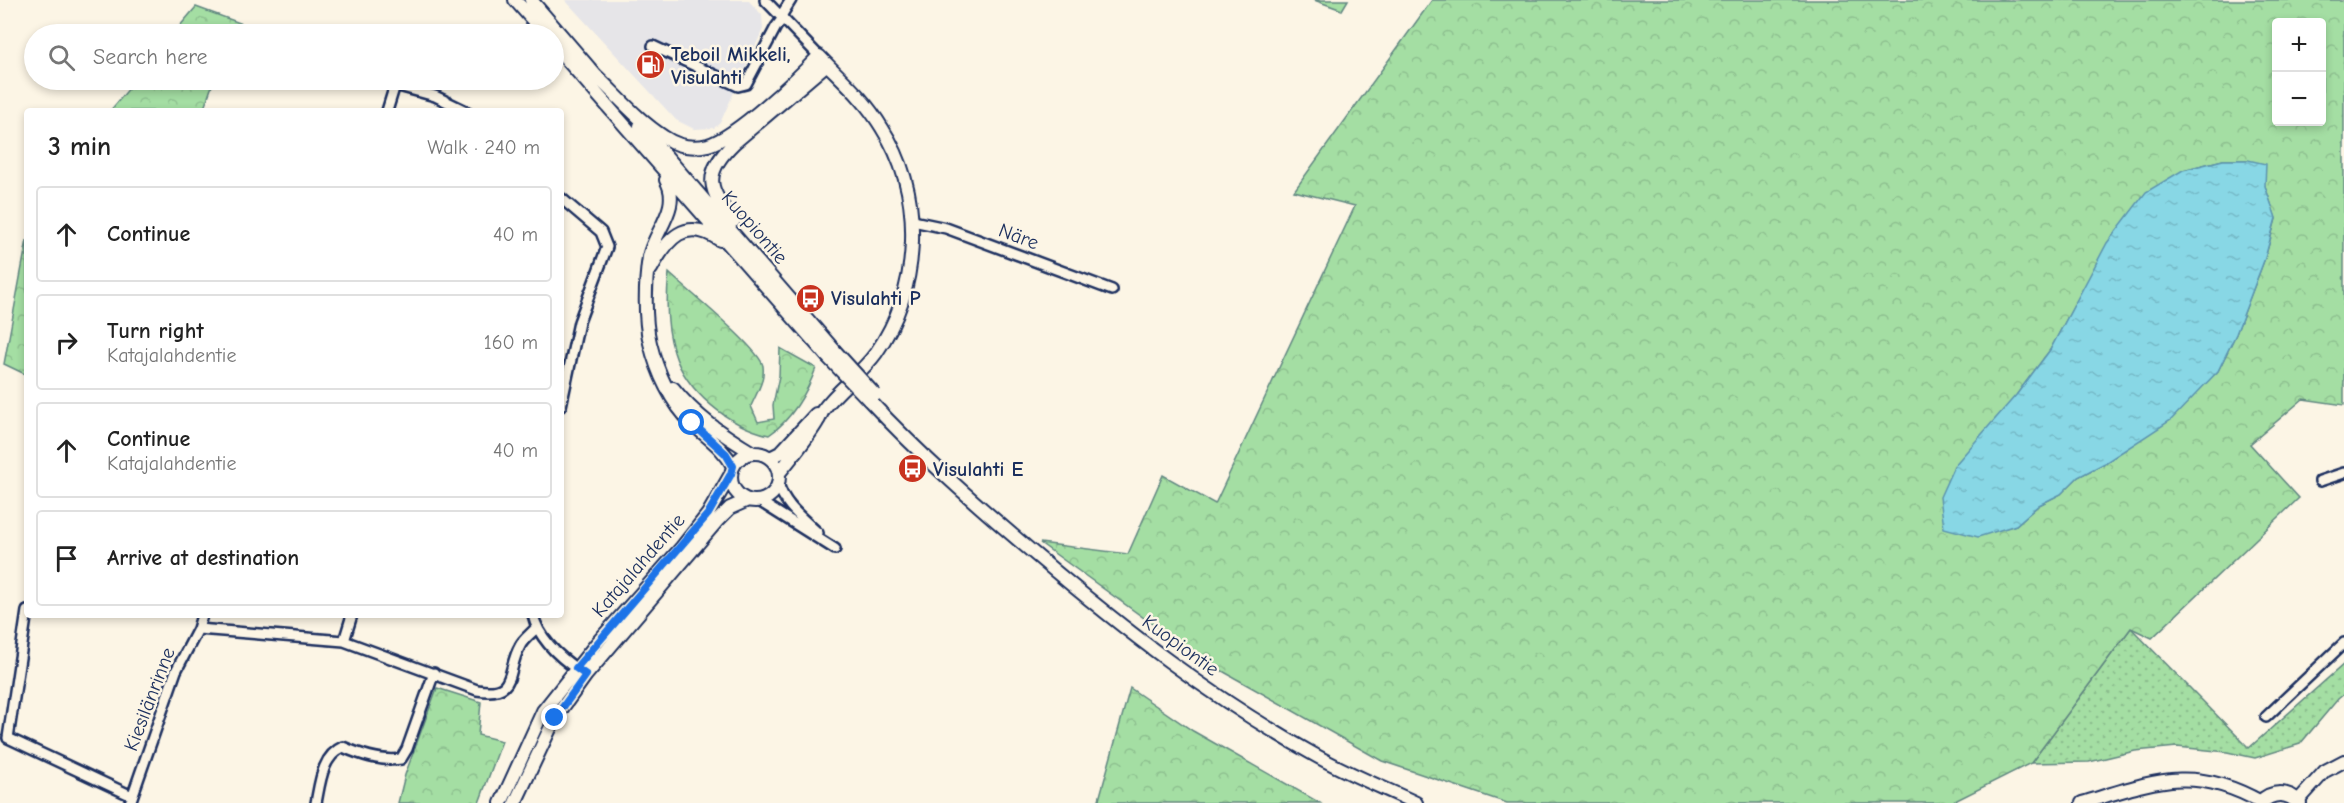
<!DOCTYPE html>
<meta charset="utf-8">
<style>
body{margin:0;font-family:"Comic Neue",sans-serif;background:#f2f2f2;color:#222}
.controls{position:absolute;right:18px;top:18px;display:grid;overflow:hidden;border-radius:6px;box-shadow:0 3px 9px #0003}
.controls button{width:54px;height:54px;display:grid;place-items:center;padding:0;border:0;border-bottom:2px solid #e0e0e0;background:#fff;color:#222;font:30px sans-serif}
.stop{position:absolute;width:18px;height:18px;margin:-14px;border:4px solid #1a73e8;border-radius:50%;background:#fff}
.stop.end{background:#1a73e8;border-color:#fff;box-shadow:0 2px 6px #0008}
.list{margin:0;padding:0;list-style:none}
h2{display:flex;justify-content:space-between;align-items:center;height:78px;margin:0;padding:0 24px;font-size:26px}
h2 small{font-size:20px;font-weight:400;color:#767676}
.list li{display:grid;grid-template-columns:39px 1fr auto;gap:18px;align-items:center;box-sizing:border-box;height:96px;margin:0 12px 12px;padding:0 12px;border:2px solid #e0e0e0;border-radius:6px}
.list b{display:block;font-size:22px;white-space:nowrap}
.list p{margin:0;font-size:20px;white-space:nowrap;color:#767676}
.list em{font-size:20px;font-style:normal;color:#767676}
.icon{flex:none;width:33px;height:33px;fill:none;stroke:currentColor;stroke-width:2;stroke-linecap:round;stroke-linejoin:round}
.map{position:relative;flex:none;width:2344px;height:803px;overflow:hidden}
.search{position:absolute;background:#fff;box-shadow:0 3px 9px #0003;left:24px;top:24px;width:540px;height:66px;display:flex;align-items:center;gap:15px;box-sizing:border-box;padding:0 21px;border-radius:33px;color:#767676;font-size:22px}
.panel{position:absolute;background:#fff;box-shadow:0 3px 9px #0003;left:24px;top:108px;width:540px;height:510px;border-radius:6px}
.map>svg:first-child{display:block}
</style>
<div class="map">
<svg width="2344" height="803" viewBox="0 0 2344 803">
<defs>
<pattern id="grass-dots" width="8" height="8" patternUnits="userSpaceOnUse" patternTransform="scale(1.5)"><rect width="8" height="8" fill="#a4dea3"/><path d="M2 2h.1M6 6h.1" fill="none" stroke="#8dbf8f" stroke-width="1.8" stroke-linecap="round"/></pattern>
<pattern id="forest-crowns" width="20" height="18" patternUnits="userSpaceOnUse" patternTransform="scale(1.5)"><rect width="20" height="18" fill="#a4dea3"/><path d="M2 6a3 3 0 1 1 6 0M12 15a3 3 0 1 1 6 0" fill="none" stroke="#8dbf8f"/></pattern>
<pattern id="water-ripples" width="26" height="14" patternUnits="userSpaceOnUse" patternTransform="scale(1.5)"><rect width="26" height="14" fill="#88d7e5"/><path d="M2 4q2-2 4 0t4 0M15 11q2-2 4 0t4 0" fill="none" stroke="#75b9c7"/></pattern>
</defs>
<rect width="100%" height="100%" fill="#fcf5e5"/>
<filter id="ink" filterUnits="userSpaceOnUse"><feTurbulence type="fractalNoise" baseFrequency=".0167" numOctaves="2"/><feDisplacementMap in="SourceGraphic" scale="12" xChannelSelector="R" yChannelSelector="G"/><feConvolveMatrix kernelMatrix="1 2 1 2 8 2 1 2 1" color-interpolation-filters="sRGB"/></filter>
<g filter="url(#ink)">
<!-- built -->
<path fill="#e6e5e8" d="M565,0H748L762,15L763,29L720,123L714,128L694,129L676,120Z"/>
<!-- grass -->
<path fill="url(#grass-dots)" stroke="#608680" stroke-width="1.5" d="M2131,628L2249,748L2344,664V694L2338,699L2300,744L2255,758L2227,752L2177,747L2135,751L2089,762L2031,763Z"/>
<!-- forest -->
<path fill="url(#forest-crowns)" stroke="#608680" stroke-width="1.5" fill-rule="evenodd" d="M1314,0H1348L1342,10Z
M1432,0H2344V405L2303,399L2250,444L2299,498L2152,638L2131,628L2031,763L1951,803H1507L1382,761L1201,659L1040,543L1128,554L1163,475L1215,504L1355,206L1294,191ZM2276,22H2322V122H2276ZM2223,160H2247L2265,186L2276,219L2265,258L2236,334L2218,371L2105,463L2078,477L2061,494L2039,505L2016,525L1998,530L2017,394L2050,350L2076,302L2183,170Z
M196,7L251,27L245,34H173Z
M136,80H214L203,111H110Z
M27,240V375L4,364Z
M669,273C685,288 760,349 763,366C765,381 757,392 751,406L758,422L774,419L773,405L779,376L780,348L816,368C807,393 791,420 769,435C729,426 686,392 674,352C666,327 666,299 669,273Z
M437,688L481,702L478,735L502,741L479,803H398L405,775Z
M1130,688L1193,731L1320,803H1098Z"/>
<!-- water -->
<path fill="url(#water-ripples)" stroke="#5c94af" stroke-width="1.5" d="M2223,160H2248L2266,164L2265,186L2276,218L2265,258L2236,334L2218,371L2171,420L2105,463L2078,477L2061,494L2039,505L2016,525L1978,537L1944,528L1940,497L1954,466L2017,394L2050,350L2107,243L2146,192L2183,170Z"/>
<g fill="none" stroke-linecap="round" stroke-linejoin="round">
<defs>
<path id="minor" d="M765,0L819,56
M781,16L791,0
M653,46L738,86L746,84L776,27L783,18
M387,111L395,85L435,96L466,111
M561,198L601,232L607,247L579,322L561,406
M913,221L946,228L1112,290
M2320,481L2344,473
M778,483C784,505 801,517 818,533
M759,501L835,549
M27,611L8,738L132,796
M533,615C539,640 560,658 581,672
M198,629L344,641L477,690C518,697 506,670 520,646C523,639 531,634 536,628
M344,641L352,615
M2266,717L2344,643
M130,803L176,671L198,629L202,615
M316,803C320,783 322,756 343,747C361,755 381,762 401,759L407,749L434,673"/>
<path id="tertiary" d="M515,0L545,34
M531,0L597,77
M554,45L827,356
M592,72C615,93 637,120 664,137C677,146 692,149 708,145C736,137 797,79 819,56C843,81 864,98 882,128C925,195 921,288 876,353C861,374 838,389 823,410C821,414 820,418 817,422C806,440 792,457 779,473
M640,126L834,350
M666,180C682,207 654,231 649,257C645,283 644,318 650,343C657,372 671,403 692,423C707,438 723,447 733,466
M734,221C708,190 702,174 734,143L827,64
M651,269C667,239 685,216 720,240
M673,388C695,416 723,435 753,453
M869,400C921,456 978,506 1036,555C1123,629 1213,699 1313,754C1346,773 1382,787 1416,803
M731 477a24 24 0 1 1 48 0a24 24 0 1 1-48 0Z
M770,458L780,453L816,414
M2298,801L2325,771L2344,761
M501,803L543,711L597,643L682,547L708,514L731,474
M515,803L555,718L586,675L717,521L730,508L748,500
M2082,803C2152,782 2192,763 2261,802"/>
<path id="secondary" d="M2260,803C2272,791 2288,791 2299,803"/>
</defs>
<!-- minor casing -->
<use href="#minor" stroke="#1b2f5e" stroke-width="14"/>
<!-- tertiary casing -->
<use href="#tertiary" stroke="#1b2f5e" stroke-width="16"/>
<!-- secondary casing -->
<use href="#secondary" stroke="#1b2f5e" stroke-width="18"/>
<!-- minor -->
<use href="#minor" stroke="#fcf5e5" stroke-width="9"/>
<!-- tertiary -->
<use href="#tertiary" stroke="#fcf5e5" stroke-width="12"/>
<!-- secondary -->
<use href="#secondary" stroke="#fcf5e5" stroke-width="14"/>
<defs>
<path id="tertiary-bridge" d="M834,350L875,395
M827,356L869,400"/>
</defs>
<!-- tertiary-bridge casing -->
<use href="#tertiary-bridge" stroke="#1b2f5e" stroke-width="16" stroke-linecap="butt"/>
<!-- tertiary-bridge -->
<use href="#tertiary-bridge" stroke="#fcf5e5" stroke-width="12"/>
</g>
</g>
<g fill="none" stroke-linecap="round" stroke-linejoin="round" filter="url(#ink)">
<!-- route -->
<path stroke="#1a73e8" stroke-width="8" d="M555,718L586,675L576,668L708,514L731,474L733,466L726,454L692,423"/>
</g>
<!-- icons -->
<defs>
<symbol id="fuel-disc" viewBox="-11 -11 22 22"><circle r="9.5" fill="#c8321e" stroke="#fcf5e5"/><path d="M-5.5-6h7V0h2V4h1.3V-2.5L3-4.5l.8-.8L6-3V5H2.5V1h-1V6h-7ZM-4.2-4.7v3.2H.2V-4.7Z" fill="#fff"/></symbol>
<symbol id="bus-disc" viewBox="-11 -11 22 22"><circle r="9.5" fill="#c8321e" stroke="#fcf5e5"/><path d="M-5-6H5V4H4V6H2V4H-2V6H-4V4H-5ZM-3.5-4V0h7V-4ZM-3.5 1.2v1.5H-2V1.2ZM2 1.2v1.5H3.5V1.2Z" fill="#fff"/></symbol>
</defs>
<g fill-rule="evenodd">
<use href="#fuel-disc" x="634" y="48" width="33" height="33"/>
<use href="#bus-disc" x="794" y="282" width="33" height="33"/>
<use href="#bus-disc" x="896" y="452" width="33" height="33"/>
</g>
<g text-anchor="middle" stroke-width="5" stroke-linejoin="round" paint-order="stroke">
<!-- poi labels -->
<g font-size="20" font-weight="bold" fill="#1b2f5e" stroke="#fcf5e5" text-anchor="start">
<text x="671" y="61">Teboil Mikkeli,<tspan x="671" dy="23">Visulahti</tspan></text>
<text x="831" y="305">Visulahti P</text>
<text x="933" y="476">Visulahti E</text>
</g>
<!-- street labels -->
<g font-size="20" fill="#1b2f5e" stroke="#fcf5e5">
<text transform="translate(755 227) rotate(49)" y="7">Kuopiontie</text>
<text transform="translate(1019 236) rotate(21)" y="7">Näre</text>
<text transform="translate(638 565) rotate(-49)" y="7">Katajalahdentie</text>
<text transform="translate(1181 645) rotate(36)" y="7">Kuopiontie</text>
<text transform="translate(149 699) rotate(-69)" y="7">Kiesilänrinne</text>
</g>
</g>
</svg>
<div class="controls">
<button>+</button>
<button>−</button>
</div>
<div class="stop" style="left:692px;top:423px"></div>
<div class="stop end" style="left:555px;top:718px"></div>
<div class="search"><svg class="icon" aria-label="search" viewBox="0 0 24 24"><circle cx="10" cy="10" r="6"/><path d="M15 15l6 6"/></svg>Search here</div>
<section class="panel">
<h2>3 min<small>Walk · 240 m</small></h2>
<ul class="list">
<li><svg class="icon" aria-label="ahead" viewBox="0 0 24 24"><path d="M12 20V5M6 11l6-6 6 6"/></svg><div><b>Continue</b></div><em>40 m</em></li>
<li><svg class="icon" aria-label="right" viewBox="0 0 24 24"><path d="M7 20v-9h11M14 6l5 5-5 5"/></svg><div><b>Turn right</b><p>Katajalahdentie</p></div><em>160 m</em></li>
<li><svg class="icon" aria-label="ahead" viewBox="0 0 24 24"><path d="M12 20V5M6 11l6-6 6 6"/></svg><div><b>Continue</b><p>Katajalahdentie</p></div><em>40 m</em></li>
<li><svg class="icon" aria-label="arrive" viewBox="0 0 24 24"><path d="M6 21V4h12l-3 4 3 4H6"/></svg><div><b>Arrive at destination</b></div></li>
</ul>
</section>
</div>
